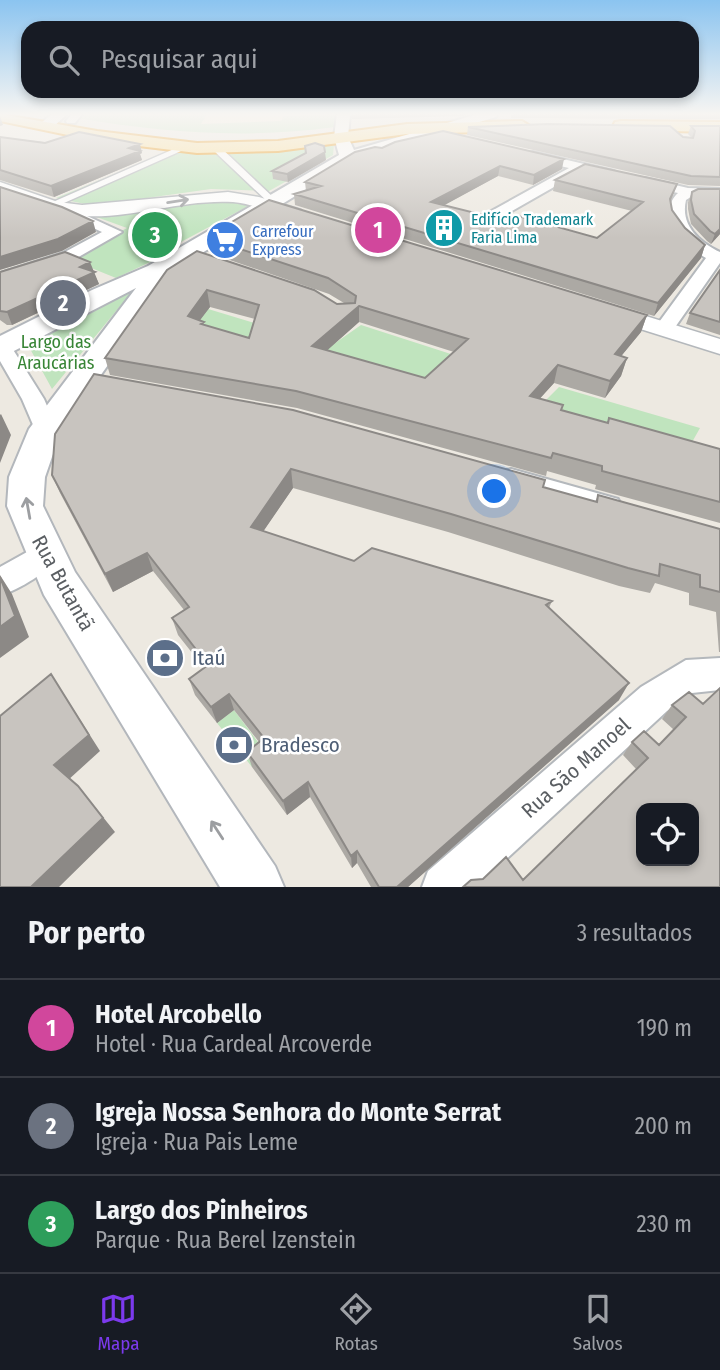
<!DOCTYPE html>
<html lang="pt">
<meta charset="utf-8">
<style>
body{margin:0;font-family:"Fira Sans Condensed",sans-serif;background:#20242c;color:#f1f3f6}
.controls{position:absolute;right:21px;bottom:21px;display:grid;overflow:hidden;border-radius:14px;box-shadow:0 4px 10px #0003}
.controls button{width:63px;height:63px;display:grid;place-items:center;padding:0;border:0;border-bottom:2px solid #363941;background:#171b24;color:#f1f3f6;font:35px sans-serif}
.you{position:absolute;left:495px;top:492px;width:24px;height:24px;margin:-18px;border:5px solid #fff;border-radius:50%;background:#1a73e8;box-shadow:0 0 0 10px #1a73e833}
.badge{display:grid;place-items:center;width:46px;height:46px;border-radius:50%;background:#7c3aed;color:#fff;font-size:23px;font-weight:700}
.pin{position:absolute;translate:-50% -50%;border:4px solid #fff;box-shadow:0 2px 7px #0006}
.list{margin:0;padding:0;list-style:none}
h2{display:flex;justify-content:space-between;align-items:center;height:91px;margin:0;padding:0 28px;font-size:30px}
h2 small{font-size:23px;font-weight:400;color:#9ea1a6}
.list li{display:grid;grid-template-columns:46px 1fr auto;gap:21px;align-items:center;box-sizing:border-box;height:98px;padding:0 28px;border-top:2px solid #363941}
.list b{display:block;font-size:26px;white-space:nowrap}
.list p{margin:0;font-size:23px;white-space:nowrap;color:#9ea1a6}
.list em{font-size:23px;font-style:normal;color:#9ea1a6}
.icon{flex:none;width:38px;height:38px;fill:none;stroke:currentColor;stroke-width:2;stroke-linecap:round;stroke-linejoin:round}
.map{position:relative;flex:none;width:720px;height:887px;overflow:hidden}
.search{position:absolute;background:#171b24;box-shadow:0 4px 10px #0003;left:21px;right:21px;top:21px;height:77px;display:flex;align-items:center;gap:18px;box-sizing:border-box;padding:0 24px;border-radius:21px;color:#9ea1a6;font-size:26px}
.sheet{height:385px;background:#171b24}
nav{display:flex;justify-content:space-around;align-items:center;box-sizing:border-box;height:98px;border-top:2px solid #363941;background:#171b24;font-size:19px;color:#9ea1a6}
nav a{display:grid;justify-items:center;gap:4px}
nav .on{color:#7c3aed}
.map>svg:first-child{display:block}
</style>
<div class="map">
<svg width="720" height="887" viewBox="0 0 720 887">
<rect width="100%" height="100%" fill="#ede9e1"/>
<!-- commercial -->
<path fill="#fdf1d6" d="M207,114H322L284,116L281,121L200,124Z"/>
<!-- green -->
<path fill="#c0e4be" d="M80,114H207L201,124L281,121L284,116L335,114V127C248,139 164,133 78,118Z
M334,145L333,155L269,191L211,189L104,204H85L56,198L170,151L289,149Z
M205,199L254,203L164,251L161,257L116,278L69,259L127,228L91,215Z
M135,288L52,389L28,345Z
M195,305L331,346L361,325L457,356L443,370L545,401L559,387L700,428L691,444L720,463L158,316Z
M234,710L267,754L252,767L217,723Z"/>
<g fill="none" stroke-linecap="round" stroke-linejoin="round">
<defs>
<path id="pedestrian" d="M183,145L190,147L55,207L46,205Z
M213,146H219L275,199V203H269L213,150Z"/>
<path id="minor" d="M72,114H82L75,123H67L66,121Z
M533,152L614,171L616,174L610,178L582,171L496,220H486L484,217L486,214L569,168L529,159V153Z
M645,178L688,188L720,189V197L694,195L686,200C680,225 699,242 720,252V263L671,333L664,335L654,329L706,258C687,247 654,215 678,193L640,185L639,182Z
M61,204L122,232L75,259L0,284V273L63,253L102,232L56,211V205Z
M0,338L7,340L44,399L57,429L53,434L45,437L37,434L22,399L0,361Z
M511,469L618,499L622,506L618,513L608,516L502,485L498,478L502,471Z
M45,542L55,546L60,554C50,572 19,589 0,596V567Z
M720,658V690L692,693L667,711L476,887H422L428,871L641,687L686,660Z"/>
<path id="tertiary" d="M0,182L58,202L82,205L228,192L259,197L301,210L304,214L295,219C274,214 255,204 233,202C182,199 133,219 83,216C53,214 27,203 0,193Z
M607,304L720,339V354L599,316L596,311L599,306Z"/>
<path id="secondary" d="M52,114H67L51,129H41V123Z
M337,114H350L348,137L354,150L478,114H498L496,117L354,160L166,275L157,296L61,431L45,477L43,506L75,572L275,866L284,887H220L44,595L7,506L9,477L29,429L136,288L10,353L0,355V336L92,290L148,266L339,155L334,137Z"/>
<path id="trunk" d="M0,114L97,131L197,143L278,141L407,124L522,121L530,126L522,131L407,134L278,151L197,153L97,141L0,121Z
M621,121L720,122V132L615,130L613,126L615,122Z"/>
</defs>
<!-- pedestrian casing -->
<use href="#pedestrian" stroke="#b4b8bc" stroke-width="3"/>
<!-- minor casing -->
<use href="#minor" stroke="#b4b8bc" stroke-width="4"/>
<!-- tertiary casing -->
<use href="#tertiary" stroke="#b4b8bc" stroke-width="3"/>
<!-- secondary casing -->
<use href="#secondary" stroke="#b3b7bc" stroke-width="4"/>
<!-- trunk casing -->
<use href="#trunk" stroke="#ea9205" stroke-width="4"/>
<!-- pedestrian -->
<use href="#pedestrian" fill="#fff" fill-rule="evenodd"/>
<!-- minor -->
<use href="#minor" fill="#fff" fill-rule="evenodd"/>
<!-- tertiary -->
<use href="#tertiary" fill="#fff" fill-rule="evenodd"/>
<!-- secondary -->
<use href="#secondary" fill="#fff" fill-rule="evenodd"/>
<!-- trunk -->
<use href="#trunk" fill="#fce098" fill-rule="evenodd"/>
</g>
<!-- wall -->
<path fill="#aca9a4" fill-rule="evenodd" d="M351,114H470L463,116L352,119Z
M500,114H720V119L511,118V114Z
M691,126H720V186L688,185L467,135L468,127L691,137L688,134Z
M0,137L142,153L140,154L142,160L54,197L0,180Z
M382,148L562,169L533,185L498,176L444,205L483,215L510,219L597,238L632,211L553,191L555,180L677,184L671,201L672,210L685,228L705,245L701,258L654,316L295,205L294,194L306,191L305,182Z
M326,160L288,182L273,179L272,171Z
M720,189V234L711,244L707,241L691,224L688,209V202L692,192Z
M208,236L647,315L641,332L621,356L627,358L621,376L605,398L554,383L539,399L563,405L562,410L608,423L720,449V523L595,489L596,485L547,471L546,476L297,408L110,375L105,358L167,270L337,304L344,303L329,294L215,255V252L211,251ZM210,307L255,319L249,338L204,325V322L200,320ZM359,322L454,352L425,378L327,350Z
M720,270V335L686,324L690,313Z
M93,271L99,284L12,325H7L0,320V272Z
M55,434L543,487L595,502L598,495L720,529V652H719L716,612L689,605V593L655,583L650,593L619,586L448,532L293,488L263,531L354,561L552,601L549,608L619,700L408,887H371L357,863L352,868L310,797L287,815L252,767L247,752L259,742L234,710L217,723L195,695L189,679L204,668L178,635L172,618L184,610L153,571L113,592L60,493L52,475Z
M703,704L523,880L636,769L623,755L632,742L659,745L674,730L662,719L672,705Z"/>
<!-- shaded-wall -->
<path fill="#8c8986" d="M0,116L3,125L0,126Z
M140,144L142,153L140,154L142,160L54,197L51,186L129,148Z
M325,152L326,160L288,182L287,174Z
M564,159L562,169L533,185L534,175Z
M500,166L498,176L430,213L431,202Z
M93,221L96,232L62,251L0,270V257Z
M720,229V234L711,244L715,234Z
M705,245L701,258L654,316L658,303Z
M90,262L99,284L12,325L7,312L80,267Z
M207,290L210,307L191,332L188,316Z
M359,306V322L313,363L312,346Z
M647,315L641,332L609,371L615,354Z
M627,358L621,376L605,398L610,381Z
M558,365L554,383L526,414L530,396Z
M1,414L11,435L0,463V415Z
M291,469L293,488L254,545L251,527Z
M147,553L153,571L113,592L105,574Z
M0,575L12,594L29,637L0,658Z
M51,674L100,751L67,781L54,765Z
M629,683L619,700L408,887H397Z
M229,694L234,710L217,723L211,707Z
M308,782L310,797L287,815L283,801Z
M78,786L115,832L59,887H31Z
M357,851V863L352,868L351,856Z"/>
<!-- building -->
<path fill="#c8c4bf" stroke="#8c8986" stroke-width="2" fill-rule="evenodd" d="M548,124L670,126L683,137L693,138L695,131L691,126H720V177L691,176L468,127Z
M443,131L564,159L534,175L500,166L431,202L483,215L487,213L510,219L515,215L597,238L643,202L555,180L585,164L677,184L670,199L672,210L685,228L705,245L658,303L294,194L321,186L305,182L355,152L375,147L382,148L395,142Z
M79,132L140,144L129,148L140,151L51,186L0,170V137L45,143Z
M315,143L324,146L325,152L287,174L272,171L306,153L305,146Z
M0,187L62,207L93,221L58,239L0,257Z
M698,189H720V229L715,234L710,231L694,214L691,200L692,192Z
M269,200L647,315L615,354L627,358L610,381L558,365L530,396L563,405L561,410L608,423L609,418L720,449V502L602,471V466L553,453L551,458L296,391L105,358L167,270L197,251L314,290L337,304L355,303L356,296L328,278L213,240L216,238L208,236ZM207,290L259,305L249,338L201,324L204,322L188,316ZM359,306L468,339L425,378L312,346Z
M65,252L90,262L80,267L95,272L7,312L0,311V272Z
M720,270V322L690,313Z
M94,374L293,410L545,480L543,487L597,502L598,495L720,529V592L700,587V575L660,564L659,576L628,568L451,514L291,469L251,527L354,561L372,548L552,601L546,605L629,683L397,887H379L357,851L351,856L308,782L283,801L247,752L264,738L229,694L211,707L189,679L208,665L172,618L189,607L147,553L105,574L52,475L55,434Z
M0,577L15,616L0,627Z
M51,674L89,735L54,765L78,786L103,818L31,887H0V716Z
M720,688V887H463L471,880L483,879L506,857L523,880L648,758L632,742L644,731L659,745L686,717L672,705L689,692L703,704ZM641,808H694V861H641Z"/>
<!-- one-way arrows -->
<defs><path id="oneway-shaft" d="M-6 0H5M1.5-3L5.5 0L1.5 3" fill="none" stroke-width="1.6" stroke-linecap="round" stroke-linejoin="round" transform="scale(1.75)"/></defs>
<g stroke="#9c9ea1">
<use href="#oneway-shaft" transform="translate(178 201) rotate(-9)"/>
<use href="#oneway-shaft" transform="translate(28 508) rotate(-100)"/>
<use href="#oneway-shaft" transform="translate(217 830) rotate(-123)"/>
</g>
<!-- sky -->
<linearGradient id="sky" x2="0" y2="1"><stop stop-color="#8bc4f0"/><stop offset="0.48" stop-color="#f7f5f2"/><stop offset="1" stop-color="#f7f5f2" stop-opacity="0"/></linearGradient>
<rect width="720" height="238" fill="url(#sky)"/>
<!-- icons -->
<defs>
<symbol id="building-disc" viewBox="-11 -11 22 22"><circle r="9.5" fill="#0f9aa8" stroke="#fff"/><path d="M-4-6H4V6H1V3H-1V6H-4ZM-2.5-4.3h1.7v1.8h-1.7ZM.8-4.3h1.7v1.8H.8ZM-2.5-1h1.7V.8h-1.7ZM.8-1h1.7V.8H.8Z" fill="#fff"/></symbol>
<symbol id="supermarket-disc" viewBox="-11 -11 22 22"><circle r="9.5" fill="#3f7fe0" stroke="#fff"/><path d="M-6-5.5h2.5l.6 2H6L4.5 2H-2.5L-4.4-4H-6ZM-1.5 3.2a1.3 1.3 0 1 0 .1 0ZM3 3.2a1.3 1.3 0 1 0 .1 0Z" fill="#fff"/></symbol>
<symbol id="bank-disc" viewBox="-11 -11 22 22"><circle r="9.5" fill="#5c6f8a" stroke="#fff"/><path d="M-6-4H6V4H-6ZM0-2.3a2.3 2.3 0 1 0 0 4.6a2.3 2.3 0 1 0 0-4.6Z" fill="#fff"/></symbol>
</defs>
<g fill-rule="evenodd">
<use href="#building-disc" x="422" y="206" width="44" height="44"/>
<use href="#supermarket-disc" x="203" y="218" width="44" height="44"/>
<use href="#bank-disc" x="143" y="636" width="44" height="44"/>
<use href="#bank-disc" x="212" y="723" width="44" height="44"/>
</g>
<g text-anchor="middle" stroke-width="5" stroke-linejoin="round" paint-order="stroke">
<!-- far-culture labels -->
<g font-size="16" fill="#0d838f" stroke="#fff" text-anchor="start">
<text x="471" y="225">Edifício Trademark<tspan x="471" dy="18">Faria Lima</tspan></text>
</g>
<!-- far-shop labels -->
<g font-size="16" fill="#366cbe" stroke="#fff" text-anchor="start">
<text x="252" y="237">Carrefour<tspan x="252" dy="18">Express</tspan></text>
</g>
<!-- park labels -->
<g font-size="18" fill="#388536" stroke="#fff">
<text x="56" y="348">Largo das<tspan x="56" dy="21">Araucárias</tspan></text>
</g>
<!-- near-street labels -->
<g font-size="21" fill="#5a5e62" stroke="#fff">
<text transform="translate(63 583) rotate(61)" y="7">Rua Butantã</text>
<text transform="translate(576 768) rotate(-42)" y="7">Rua São Manoel</text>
</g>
<!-- near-service labels -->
<g font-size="21" fill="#4e5e75" stroke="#fff" text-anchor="start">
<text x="192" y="665">Itaú</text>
<text x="261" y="752">Bradesco</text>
</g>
</g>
</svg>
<div class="controls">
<button><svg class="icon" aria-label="locate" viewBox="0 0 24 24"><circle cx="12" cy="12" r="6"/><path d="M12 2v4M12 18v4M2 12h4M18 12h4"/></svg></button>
</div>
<div class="you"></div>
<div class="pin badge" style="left:378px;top:230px;background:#d1479c">1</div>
<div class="pin badge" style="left:63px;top:303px;background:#6b7280">2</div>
<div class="pin badge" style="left:155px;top:235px;background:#2e9e5b">3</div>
<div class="search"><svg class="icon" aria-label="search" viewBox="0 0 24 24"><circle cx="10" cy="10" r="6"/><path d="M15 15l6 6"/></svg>Pesquisar aqui</div>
</div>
<section class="sheet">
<h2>Por perto<small>3 resultados</small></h2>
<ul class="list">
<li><span class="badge" style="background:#d1479c">1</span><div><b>Hotel Arcobello</b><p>Hotel · Rua Cardeal Arcoverde</p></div><em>190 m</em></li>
<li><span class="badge" style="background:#6b7280">2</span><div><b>Igreja Nossa Senhora do Monte Serrat</b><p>Igreja · Rua Pais Leme</p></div><em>200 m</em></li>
<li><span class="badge" style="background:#2e9e5b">3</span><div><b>Largo dos Pinheiros</b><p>Parque · Rua Berel Izenstein</p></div><em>230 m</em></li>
</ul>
</section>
<nav>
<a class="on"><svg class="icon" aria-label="map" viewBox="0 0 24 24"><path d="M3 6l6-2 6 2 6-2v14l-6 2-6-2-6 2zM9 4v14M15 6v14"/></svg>Mapa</a>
<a><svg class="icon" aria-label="directions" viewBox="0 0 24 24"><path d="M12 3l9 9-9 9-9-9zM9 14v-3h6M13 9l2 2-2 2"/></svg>Rotas</a>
<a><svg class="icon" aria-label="saved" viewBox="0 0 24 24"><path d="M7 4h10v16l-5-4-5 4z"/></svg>Salvos</a>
</nav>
